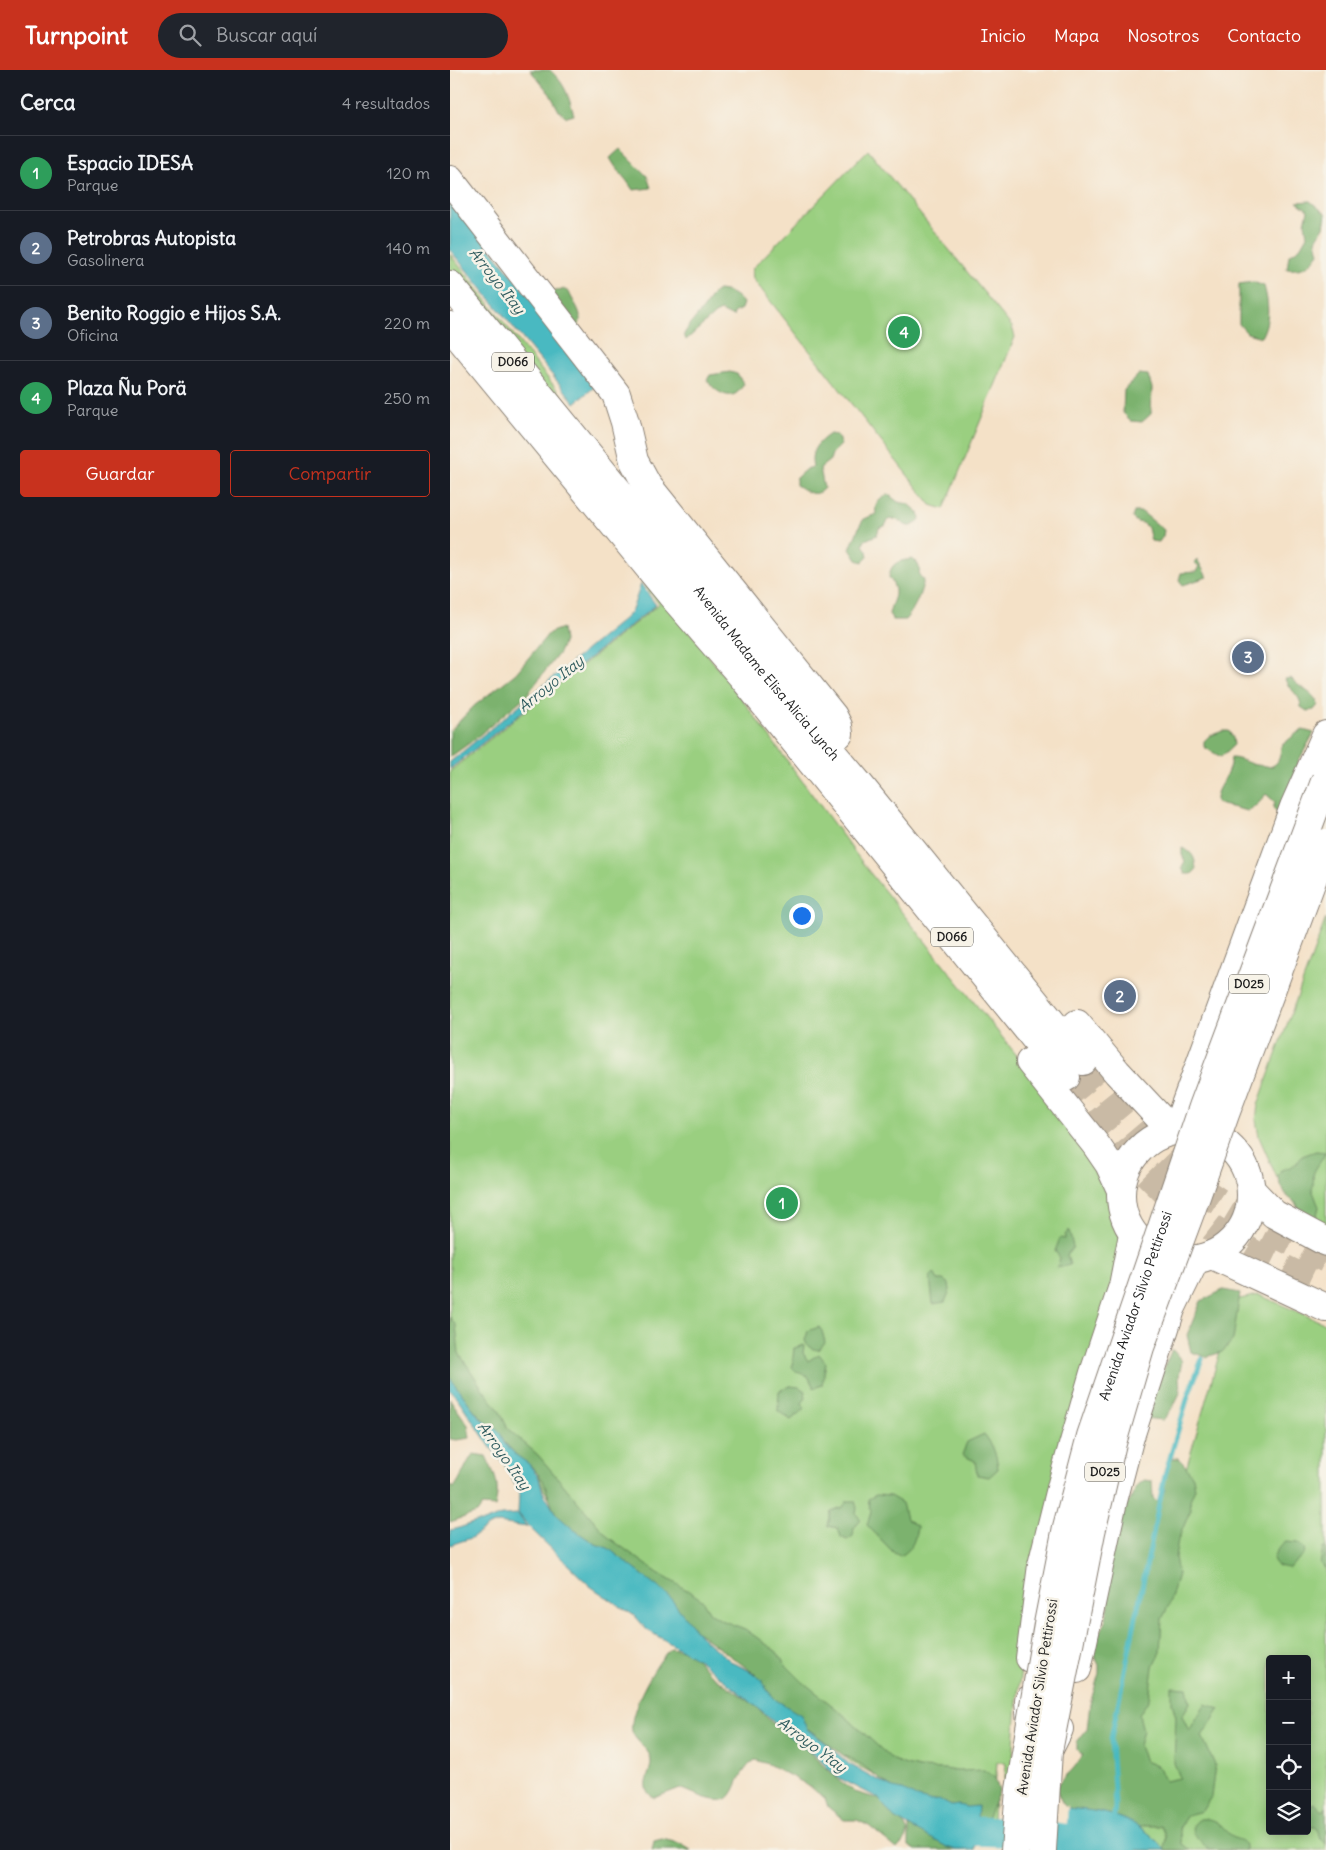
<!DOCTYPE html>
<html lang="es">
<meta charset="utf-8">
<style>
body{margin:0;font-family:Delius,sans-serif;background:#20242c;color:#f1f3f6}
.controls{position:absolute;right:15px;bottom:15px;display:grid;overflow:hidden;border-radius:5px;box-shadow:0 2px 12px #0003}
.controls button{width:45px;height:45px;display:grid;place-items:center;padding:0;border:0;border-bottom:1px solid #363941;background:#171b24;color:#f1f3f6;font:25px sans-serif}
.you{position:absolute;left:351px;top:845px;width:18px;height:18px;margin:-12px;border:4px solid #fff;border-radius:50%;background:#1a73e8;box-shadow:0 0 0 8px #1a73e833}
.badge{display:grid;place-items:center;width:32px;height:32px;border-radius:50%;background:#c8321e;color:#fff;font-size:16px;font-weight:700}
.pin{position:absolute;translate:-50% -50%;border:2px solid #fff;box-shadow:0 1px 5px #0006}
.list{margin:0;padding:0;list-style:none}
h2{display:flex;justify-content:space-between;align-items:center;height:65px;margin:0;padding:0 20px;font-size:21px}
h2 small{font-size:16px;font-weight:400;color:#9ea1a6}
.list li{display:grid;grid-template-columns:32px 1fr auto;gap:15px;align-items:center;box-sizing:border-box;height:75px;padding:0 20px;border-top:1px solid #363941}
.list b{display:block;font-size:19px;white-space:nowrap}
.list p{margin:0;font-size:16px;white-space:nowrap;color:#9ea1a6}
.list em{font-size:16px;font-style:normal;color:#9ea1a6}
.actions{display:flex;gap:10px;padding:15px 20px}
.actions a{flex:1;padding:11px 0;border:1px solid #c8321e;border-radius:5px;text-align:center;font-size:18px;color:#c8321e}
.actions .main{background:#c8321e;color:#fff}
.icon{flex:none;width:28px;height:28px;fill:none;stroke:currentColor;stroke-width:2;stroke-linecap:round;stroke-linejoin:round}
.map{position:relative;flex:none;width:876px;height:1780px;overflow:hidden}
header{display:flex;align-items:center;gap:30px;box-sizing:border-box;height:70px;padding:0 25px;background:#c8321e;color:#fff}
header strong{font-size:24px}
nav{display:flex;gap:28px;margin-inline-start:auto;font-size:18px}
.search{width:350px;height:45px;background:#20242c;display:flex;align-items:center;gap:12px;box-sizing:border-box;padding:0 18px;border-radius:28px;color:#9ea1a6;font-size:19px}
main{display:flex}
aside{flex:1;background:#171b24}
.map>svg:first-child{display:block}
</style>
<header>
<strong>Turnpoint</strong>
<div class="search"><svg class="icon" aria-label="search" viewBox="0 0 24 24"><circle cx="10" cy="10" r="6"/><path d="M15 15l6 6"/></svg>Buscar aquí</div>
<nav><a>Inicio</a><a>Mapa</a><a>Nosotros</a><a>Contacto</a></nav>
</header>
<main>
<aside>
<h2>Cerca<small>4 resultados</small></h2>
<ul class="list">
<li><span class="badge" style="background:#2e9e5b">1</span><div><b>Espacio IDESA</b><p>Parque</p></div><em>120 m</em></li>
<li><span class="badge" style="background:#5c6f8a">2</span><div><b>Petrobras Autopista</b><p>Gasolinera</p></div><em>140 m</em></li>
<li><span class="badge" style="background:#5c6f8a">3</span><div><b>Benito Roggio e Hijos S.A.</b><p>Oficina</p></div><em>220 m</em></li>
<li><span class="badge" style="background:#2e9e5b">4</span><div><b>Plaza Ñu Porä</b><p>Parque</p></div><em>250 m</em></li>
</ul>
<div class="actions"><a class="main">Guardar</a><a>Compartir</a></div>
</aside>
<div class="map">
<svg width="876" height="1780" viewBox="0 0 876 1780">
<rect width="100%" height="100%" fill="#f7f3e8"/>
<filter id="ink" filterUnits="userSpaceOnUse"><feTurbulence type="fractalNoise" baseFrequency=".02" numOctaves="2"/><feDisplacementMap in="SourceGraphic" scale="10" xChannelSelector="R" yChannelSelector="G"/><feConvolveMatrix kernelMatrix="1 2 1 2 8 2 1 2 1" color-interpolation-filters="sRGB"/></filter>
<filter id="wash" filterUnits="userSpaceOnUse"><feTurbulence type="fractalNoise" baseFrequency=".0096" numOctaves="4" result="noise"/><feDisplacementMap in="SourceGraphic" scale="20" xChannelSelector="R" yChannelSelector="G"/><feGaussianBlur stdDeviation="1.12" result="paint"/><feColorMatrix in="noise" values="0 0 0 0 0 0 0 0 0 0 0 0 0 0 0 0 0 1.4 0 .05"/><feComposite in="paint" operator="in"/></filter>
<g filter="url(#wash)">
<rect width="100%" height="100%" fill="#f4e1c7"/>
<!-- green -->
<path fill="#9acf80" stroke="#5b764e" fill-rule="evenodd" d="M418,80L562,257L565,267L494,439L481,435L303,209L302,199Z
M0,184L119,335L120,341L114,342L0,200Z
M197,506L288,624L417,799L581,1003L658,1112L670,1155L672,1177L581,1520L567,1632L558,1762H551L556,1693L547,1692L542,1762L529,1761L401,1692L378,1672L358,1658L351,1644L314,1610L109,1442L94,1420L90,1408L82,1394L0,1304V701L209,534L191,510Z
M876,848V1161L854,1146L827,1108L809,1067L806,1050L808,1035L819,1004Z
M809,1225L876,1254V1780H621L736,1399L785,1230ZM820,1589H857V1761H820Z"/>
<!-- forest -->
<path fill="#7bb26e" stroke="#4c6745" d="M80,0H100C116,15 118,25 124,45L117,47L109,41L100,24Z
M170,79L197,106L201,118L183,120C176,108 166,100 160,88Z
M860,131L876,144L874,157L866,170L869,183C859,197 854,200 837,199L839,185L850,178L857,166L855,153L858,140L847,132Z
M803,212L814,216C819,234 820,251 811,267L797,263L789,254V214Z
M113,219L119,222C124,235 136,244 127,259L102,224L107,220Z
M268,220C279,221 286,224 293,233L291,239L284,243L283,247L271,241L265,244L236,270L234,264C240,254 246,247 253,239C260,231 258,226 268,220Z
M280,302L287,304L294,314C292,317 289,322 285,324C275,329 262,318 257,310L260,305Z
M689,304L698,305L702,318L701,344L692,352L681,351L673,343L674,320Z
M380,364L387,365L391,375L382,384L380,390L370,398L374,418C365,429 356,421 346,415V408L356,399L363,397C359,381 368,372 380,364Z
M438,424L448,432L459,434L469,443L470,449C456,467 453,445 438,450L435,456L429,458L427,465L415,470L413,475L417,481L418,487L413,492L407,490L400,479L410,455L414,449L426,444C424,433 429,430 438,424Z
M684,442H692L714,460L713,466L709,472L701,471L698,458L693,453L687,452L682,448Z
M462,489C469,493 470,497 469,505L474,510C470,525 466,537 455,550H443L439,544C442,528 451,525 439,507C441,492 449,491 462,489Z
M747,489L757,507L733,515L729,510L731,503L746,502L749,496L744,492Z
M112,558L114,571L109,583L76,626L21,672L0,687V661L24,636L66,603L99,563Z
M841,608C849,619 864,621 868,635L864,640L857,641L851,637C851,624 839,621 835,609Z
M853,660L864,663L848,692V698L828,743L823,739L825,732L816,724L808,734L798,741L772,735L766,732C765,719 774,713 778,701C780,697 780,693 781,688C791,688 798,694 807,695C812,696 815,695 820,697C830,693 830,687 831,676L847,663Z
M773,661H779L783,668L784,675L771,687L754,677V671L759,666Z
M732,778C744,783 745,788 746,800L742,804H735L732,798L735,791L732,785Z
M866,1081L875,1082C873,1090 867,1095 864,1102C862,1108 865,1113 862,1119L869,1137L864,1156L852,1150L847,1134L837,1126L830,1114L828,1107L831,1100C841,1097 847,1095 852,1086Z
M619,1160L623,1177L617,1185L620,1195L607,1198L610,1188L605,1181L610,1168L615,1169V1165Z
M484,1203L488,1210H493L499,1214L500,1220L495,1232L483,1234L480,1207Z
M773,1220L790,1223L783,1270L772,1282L756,1287L741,1282L737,1265L751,1231Z
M0,1247L6,1255L9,1283L32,1318L49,1340L58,1359L88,1385L158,1467L208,1503L242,1523L252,1530L260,1543L271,1550L295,1559L327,1582L334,1593L353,1612L394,1645L443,1690L456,1695L469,1698L495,1699L507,1701L534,1700L545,1708L549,1721L538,1747L519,1780H466L459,1776V1745L456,1729L412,1695L393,1685L338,1644L320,1625L304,1603L244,1560L118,1461L103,1439L93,1410L82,1397L68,1387L12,1327L0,1309Z
M369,1257L372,1261L375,1272L369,1280C361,1279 357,1277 355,1270L358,1261Z
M354,1275L353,1283L358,1291L369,1284L376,1293L372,1315L364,1318L358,1306L347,1302L342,1297L344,1278Z
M722,1279L732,1291L729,1306L730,1323L723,1337L713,1350L693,1348Z
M340,1316L349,1317L355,1321L356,1328L352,1333L355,1338L341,1350L328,1341L329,1321Z
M0,1329L18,1355L20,1368L6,1370L0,1369Z
M534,1364C543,1375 547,1385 548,1399L539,1407L527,1405L525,1391L512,1385L517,1372Z
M23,1384L36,1386C46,1408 50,1413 45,1437L32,1436L27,1443L0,1452V1416L4,1418C12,1407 15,1395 23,1384Z
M720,1388H728L734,1394L743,1407L745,1418L740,1430L741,1439L728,1470L725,1487L728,1504L719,1535L712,1549L710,1582L703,1597L699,1629L689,1645L693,1660L689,1676L695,1691L709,1697L715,1711L730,1708L724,1693L726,1647L722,1633V1617L737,1618L740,1633L732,1646L739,1661L755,1634L770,1639L752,1666L765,1695L761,1727L752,1741L737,1745L729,1758L732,1774L740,1780H716L714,1777C717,1768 716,1763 711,1756H694L682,1760L629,1749L613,1734L606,1720C609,1711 616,1706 622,1700C626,1696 629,1690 633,1685L627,1680V1672L637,1659L640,1634L649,1603V1595L642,1581L643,1574L655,1552L659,1535L654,1503L668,1442L680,1431L687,1416L694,1410L702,1411L703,1428L709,1434L715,1419C712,1408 713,1397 720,1388Z
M426,1425L440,1426L452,1433L456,1449L467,1456C466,1468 462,1481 450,1486L444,1483L417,1455L421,1442L418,1429Z
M397,1431H405L407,1438L406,1444L411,1450L404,1458L403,1466L397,1470L391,1467L388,1458L378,1456L381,1441L393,1437Z
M836,1472L848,1473L854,1479L855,1483L839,1498C831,1497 825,1496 823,1488L829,1477Z
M873,1478H876V1499L870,1494Z
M221,1578L238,1581L263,1606L306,1636L324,1655L345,1669L389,1710L405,1722L432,1730L442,1739L455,1756L458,1762L456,1769L447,1779L419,1756L407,1750H394L378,1737L375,1728L354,1713L318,1694L305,1690C299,1694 296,1698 292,1704C287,1711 286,1719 281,1725C272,1739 242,1722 230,1718L204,1728C188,1717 200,1707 201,1693C202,1679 185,1673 182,1661C178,1642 207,1590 221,1578Z
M864,1733L873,1741L876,1737V1774L869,1767L868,1759L865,1757H857V1737Z
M750,1749C766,1747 770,1756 780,1765C787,1772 796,1767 795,1780H758C752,1769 731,1762 750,1749Z
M212,1769L229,1773L241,1780H202L204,1771Z"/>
<!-- water -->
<path fill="#4ab9c1" stroke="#336a6e" d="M0,127L148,314L125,333L0,180Z
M191,514L206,535L0,699V692L174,549L182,540Z
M0,1308L30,1348L50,1362L54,1373L66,1385L79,1394L89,1408L93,1422L106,1444L123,1459L145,1474L158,1478L217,1524L251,1567L282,1592L300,1601L312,1610L317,1620L326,1630L351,1645L357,1659L376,1673L399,1694L443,1718L453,1720L468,1728L479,1731L490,1730L501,1736L508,1735L517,1737L528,1736L525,1780H506L497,1777L444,1748L428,1728L387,1707L367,1687L337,1665L313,1642L249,1590L197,1560L186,1547L140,1516L80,1458L68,1443L69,1423L62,1409L54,1394L41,1378L8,1329L0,1320Z
M68,1444L77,1457L48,1453L39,1456L21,1468L0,1475V1460L6,1459L26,1452H33L52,1445Z
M617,1738C650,1741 675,1744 702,1766C707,1771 711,1776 716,1780H613Z"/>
<!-- pier -->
<path fill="#f4e1c7" d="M617,1736H618L615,1780H611L615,1738Z"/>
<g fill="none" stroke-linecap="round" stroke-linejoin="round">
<!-- stream -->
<path stroke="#4ab9c1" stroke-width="5" d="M663,1752L665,1736L661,1669L715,1405L738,1326L752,1289"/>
<!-- river -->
<path stroke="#4ab9c1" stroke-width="29" d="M489,1751L523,1761L578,1763L649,1773L672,1780"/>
</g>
</g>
<g filter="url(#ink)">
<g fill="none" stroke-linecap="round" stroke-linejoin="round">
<!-- highway-tunnel -->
<path stroke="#c9baa5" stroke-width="28" stroke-dasharray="28 14" stroke-linecap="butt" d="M633,991C664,1028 693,1068 729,1101C771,1140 825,1163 876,1189
M616,1007L686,1092L717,1123L765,1160L806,1185L872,1217"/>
<defs>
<path id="major" d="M0,110L166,324L175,352L184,391L197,415L383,646L388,656L389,664"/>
<g id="highway">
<path id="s1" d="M0,215L241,510L307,595L408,713L633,991"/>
<path d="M0,256L224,528L291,605L616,1007"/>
<path d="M627,954L667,1002L722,1061"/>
<path d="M580,992L646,1075L659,1094L671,1120"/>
<circle cx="736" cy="1125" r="65"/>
<path d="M726,1060L844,737L876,665"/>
<path d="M802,1121L824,1144L876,1172"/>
<path d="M762,1185L876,1238"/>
<path d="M580,1588L592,1495L612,1414L644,1303L673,1216L683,1164"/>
<path d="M627,1599L663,1431L679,1370L721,1239L745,1190"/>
<path d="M565,1780L570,1720L581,1653L579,1630"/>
<path d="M592,1780L598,1681L609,1659"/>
</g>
</defs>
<!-- major casing -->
<use href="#major" stroke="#887e72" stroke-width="30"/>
<!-- highway casing -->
<use href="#highway" stroke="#887e72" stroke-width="30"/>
<!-- major -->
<use href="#major" stroke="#fff" stroke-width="28"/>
<!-- highway -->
<use href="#highway" stroke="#fff" stroke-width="28"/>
<defs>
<g id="highway-bridge">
<path id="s2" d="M581,1653L598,1554L617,1457L641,1366L753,1037L876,709"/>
<path d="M598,1681L641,1462L662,1373L690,1277L744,1132L775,1044L876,773"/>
</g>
</defs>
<!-- highway-bridge casing -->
<use href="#highway-bridge" stroke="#887e72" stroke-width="30" stroke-linecap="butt"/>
<!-- highway-bridge -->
<use href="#highway-bridge" stroke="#fff" stroke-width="28"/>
</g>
</g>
<g text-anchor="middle" stroke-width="5" stroke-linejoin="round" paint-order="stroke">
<!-- shield labels -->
<g fill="#f7f3e8" stroke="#5e5c59" stroke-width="1">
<rect x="42" y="282.5" width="42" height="19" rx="4"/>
<rect x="481" y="857.5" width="42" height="19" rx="4"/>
<rect x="779" y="904.5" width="40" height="19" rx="4"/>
<rect x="635" y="1392.5" width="40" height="19" rx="4"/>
</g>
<g font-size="12" font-weight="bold" fill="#1c1c1c">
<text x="63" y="296">D066</text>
<text x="502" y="871">D066</text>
<text x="799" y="918">D025</text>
<text x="655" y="1406">D025</text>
</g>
<!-- street labels -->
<g font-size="14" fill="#1c1c1c" stroke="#f7f3e8">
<text dy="5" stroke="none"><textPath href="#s1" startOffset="501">Avenida Madame Elisa Alicia Lynch</textPath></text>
<text dy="5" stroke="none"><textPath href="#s2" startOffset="431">Avenida Aviador Silvio Pettirossi</textPath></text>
<text transform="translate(587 1627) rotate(-81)" y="5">Avenida Aviador Silvio Pettirossi</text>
</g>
<!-- water labels -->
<g font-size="15" font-style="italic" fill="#2e5b5e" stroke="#f7f3e8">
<text transform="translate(47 211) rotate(52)" y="5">Arroyo Itay</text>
<text transform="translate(101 614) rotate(-39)" y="5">Arroyo Itay</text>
<text transform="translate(54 1386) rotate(55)" y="5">Arroyo Itay</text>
<text transform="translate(362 1675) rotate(37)" y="5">Arroyo Ytay</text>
</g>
</g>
</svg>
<div class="controls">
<button>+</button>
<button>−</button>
<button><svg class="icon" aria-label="locate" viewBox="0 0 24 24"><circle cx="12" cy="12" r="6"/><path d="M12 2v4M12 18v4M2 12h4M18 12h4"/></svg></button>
<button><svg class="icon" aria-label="layers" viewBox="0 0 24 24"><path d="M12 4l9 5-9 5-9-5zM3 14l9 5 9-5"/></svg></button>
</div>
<div class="you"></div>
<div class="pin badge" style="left:332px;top:1133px;background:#2e9e5b">1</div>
<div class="pin badge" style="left:670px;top:926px;background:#5c6f8a">2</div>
<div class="pin badge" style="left:798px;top:587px;background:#5c6f8a">3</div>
<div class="pin badge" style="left:454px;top:262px;background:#2e9e5b">4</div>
</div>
</main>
